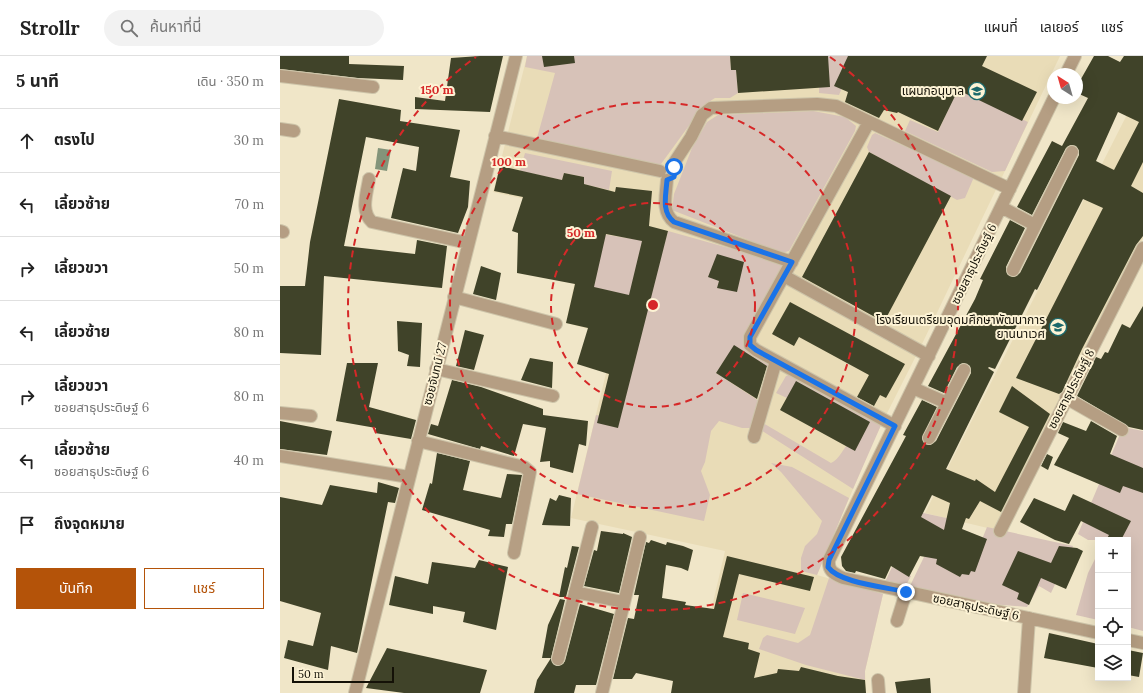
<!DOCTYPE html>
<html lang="th">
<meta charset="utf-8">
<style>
body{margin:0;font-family:Lora,"Noto Sans Thai",serif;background:#f2f2f2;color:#222}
.controls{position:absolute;right:12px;bottom:12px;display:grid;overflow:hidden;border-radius:0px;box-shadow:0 4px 16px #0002}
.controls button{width:36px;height:36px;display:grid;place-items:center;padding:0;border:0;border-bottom:1px solid #e0e0e0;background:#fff;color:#222;font:20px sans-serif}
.compass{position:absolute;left:767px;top:12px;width:36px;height:36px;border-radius:50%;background:#fff;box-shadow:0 4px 16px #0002;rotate:323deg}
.scale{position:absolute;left:12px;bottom:10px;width:102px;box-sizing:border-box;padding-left:4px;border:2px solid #141107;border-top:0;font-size:11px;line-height:14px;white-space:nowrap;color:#141107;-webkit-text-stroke:3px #fdf3d5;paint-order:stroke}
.stop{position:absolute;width:12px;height:12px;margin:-9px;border:3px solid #1a73e8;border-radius:50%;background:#fff}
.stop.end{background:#1a73e8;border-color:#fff;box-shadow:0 1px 4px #0008}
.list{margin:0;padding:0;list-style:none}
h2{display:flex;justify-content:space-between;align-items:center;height:52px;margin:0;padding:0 16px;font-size:17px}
h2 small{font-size:13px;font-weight:400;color:#767676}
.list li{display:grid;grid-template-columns:26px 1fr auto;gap:12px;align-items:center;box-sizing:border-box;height:64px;padding:0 16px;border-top:1px solid #e0e0e0}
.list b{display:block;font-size:15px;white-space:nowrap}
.list p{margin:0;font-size:13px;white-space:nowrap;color:#767676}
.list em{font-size:13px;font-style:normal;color:#767676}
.actions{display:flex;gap:8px;padding:12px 16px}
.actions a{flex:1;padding:9px 0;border:1px solid #b45309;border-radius:0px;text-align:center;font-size:14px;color:#b45309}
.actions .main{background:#b45309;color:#fff}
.icon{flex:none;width:22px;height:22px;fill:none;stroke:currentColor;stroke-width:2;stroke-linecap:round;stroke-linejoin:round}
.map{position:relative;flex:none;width:863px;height:637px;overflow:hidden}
header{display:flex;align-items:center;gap:24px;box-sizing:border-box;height:56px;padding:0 20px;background:#fff;border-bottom:1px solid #e0e0e0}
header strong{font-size:19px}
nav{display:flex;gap:22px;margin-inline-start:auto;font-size:14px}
.search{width:280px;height:36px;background:#f2f2f2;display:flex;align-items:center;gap:10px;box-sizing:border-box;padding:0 14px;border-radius:22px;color:#767676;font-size:15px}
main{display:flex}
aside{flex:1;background:#fff}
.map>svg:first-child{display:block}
</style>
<header>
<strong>Strollr</strong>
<div class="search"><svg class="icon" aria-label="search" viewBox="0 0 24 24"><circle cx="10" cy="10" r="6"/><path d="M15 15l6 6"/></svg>ค้นหาที่นี่</div>
<nav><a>แผนที่</a><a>เลเยอร์</a><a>แชร์</a></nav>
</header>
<main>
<aside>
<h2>5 นาที<small>เดิน · 350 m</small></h2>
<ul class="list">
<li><svg class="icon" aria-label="ahead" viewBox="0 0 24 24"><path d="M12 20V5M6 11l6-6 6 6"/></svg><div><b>ตรงไป</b></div><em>30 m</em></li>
<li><svg class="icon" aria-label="left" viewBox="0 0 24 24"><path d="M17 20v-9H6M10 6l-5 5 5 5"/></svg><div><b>เลี้ยวซ้าย</b></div><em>70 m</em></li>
<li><svg class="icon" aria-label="right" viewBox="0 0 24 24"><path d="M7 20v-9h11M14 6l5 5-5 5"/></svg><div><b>เลี้ยวขวา</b></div><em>50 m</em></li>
<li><svg class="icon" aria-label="left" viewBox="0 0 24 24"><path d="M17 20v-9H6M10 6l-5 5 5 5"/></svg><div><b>เลี้ยวซ้าย</b></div><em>80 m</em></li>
<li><svg class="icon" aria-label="right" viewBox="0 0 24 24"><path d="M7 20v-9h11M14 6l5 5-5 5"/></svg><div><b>เลี้ยวขวา</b><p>ซอยสาธุประดิษฐ์ 6</p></div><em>80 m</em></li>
<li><svg class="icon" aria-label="left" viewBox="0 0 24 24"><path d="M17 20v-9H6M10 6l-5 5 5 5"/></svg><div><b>เลี้ยวซ้าย</b><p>ซอยสาธุประดิษฐ์ 6</p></div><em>40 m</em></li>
<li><svg class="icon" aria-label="arrive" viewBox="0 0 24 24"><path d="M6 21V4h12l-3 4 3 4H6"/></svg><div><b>ถึงจุดหมาย</b></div></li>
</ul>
<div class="actions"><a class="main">บันทึก</a><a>แชร์</a></div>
</aside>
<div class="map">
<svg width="863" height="637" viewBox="0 0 863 637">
<rect width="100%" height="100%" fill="#f0e6c8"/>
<!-- built -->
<path fill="#e9dcb7" d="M247,0H780L642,288L594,383L537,519L603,538L585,615L586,637H412L445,495L291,462L335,280L286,267L309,157L213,136Z
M863,27V182L716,474L645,457Z"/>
<!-- green -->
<path fill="#d7c2b8" d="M247,0H450L451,14H456L458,37L450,42H435L424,49L381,108L375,110L257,82L275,17L245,11Z
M540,0H575L559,39L539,37Z
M678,32L748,66L725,115L712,116L625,75L630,64L658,76Z
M533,55L565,61L576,70L575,75L509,195L502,197L392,154L394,138L412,92L427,66L438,59Z
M595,77L694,121L685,142L677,144L589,96L587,91L592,79Z
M245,97L332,115L329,134L304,128V121L284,117L282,124L240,115Z
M388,175L506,208C491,232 474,256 466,284L491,308L490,312L454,290L436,317L479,345L471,372H462L439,365L431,375L425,406L421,415L430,439L424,465L297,438L316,359L336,362Z
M321,178L367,185L343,282L298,263Z
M513,317L602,367L573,433L481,374L483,367L551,407C560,403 562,393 570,386L507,342L496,337L506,320Z
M843,371L863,375V575L848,571V484H808L798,478Z
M491,407L512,411L569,442L537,519L521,515V502L525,490L537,478L542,465L501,416Z
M639,456L671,463L690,513L707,471L793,490L771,537L759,530L747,551L699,547L629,532L656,476L636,462Z
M818,497V564L796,559L808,517Z
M612,511L631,520L625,531L605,526Z
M549,522L603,538L585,615V624L526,609L479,593L483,582L487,579L518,587L530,579Z
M463,537L525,552L515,578L457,564Z"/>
<!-- water -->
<path fill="#83947a" d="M98,92L111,94L107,115L95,113Z"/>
<!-- building -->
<path fill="#404329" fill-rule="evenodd" d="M0,0H69V8L124,10L123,24L78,22L0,13Z
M200,0H223L210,56L135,53V41L165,45L171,2Z
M262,0H294L295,7L264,11Z
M450,0H548L550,31L458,37L456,14H451Z
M568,0H707L702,10L757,36L742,65L678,34L658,75L618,56L617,57L604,54L599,62L565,46L568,36L554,30Z
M814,0H828L840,6L844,0H863V106L851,130L863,137V180L856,189L802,293L782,336L779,338L736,322L823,152L803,143L757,234L755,233L715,313L709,311L708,312L714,316L666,413L695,425L696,423L715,436L749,371L719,356L732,330L770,358L721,456L700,445L689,463L686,462L682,473L707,483L695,516L691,515L689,519L682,518L680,521L656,508L657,503L640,500L629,521L611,510L605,523L576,515L575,517L566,515L562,510L561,501L626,380L623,379L642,344L657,351L642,382L645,388L650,389L656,385L691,317L690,310L683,307L677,311L664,337L648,330L695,243L703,224L700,223L730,164L745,172L726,211L727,218L733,221L740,217L799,99V95L796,90L791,89L786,92L752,159L737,151L772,85L782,90L808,42L797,37V30ZM838,56L859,66L834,114L816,105ZM652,439L670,447L664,474L641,461Z
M59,43L121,54L120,65L180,74L170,121L190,125L188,151L178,177L111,162L123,112L136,115L139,91L86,81L64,190L135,198L137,184L167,190L162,232L44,220L41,299L0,297V230H25L30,186Z
M589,96L671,140L604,266L522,221Z
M220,110L282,124L284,117L304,121V128L335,136L336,131L372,135L369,170L388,175L338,372L317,367L329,318L297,308L308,272L286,267L295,228L237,217L238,177L232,175L243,141L214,135ZM326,178L362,185L349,239L314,231Z
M437,198L464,206L457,236L437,232L439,225L428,221Z
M201,210L221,217L216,244L193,238Z
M510,246L625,308L606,342L600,339L594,350L577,341L589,319L519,281L514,290L492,278Z
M863,250V374L849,371L797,340L816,301L821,303L825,296L828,297L842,268L850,272Z
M117,265L142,267L140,311L127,310L129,299L118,295Z
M185,274L204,279L194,314L176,310Z
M454,289L487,310L477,343L436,317Z
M250,302L273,306L272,332L241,324Z
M67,307H98L89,351L136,364L131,383L95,377L96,372L56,365Z
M172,324L201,331L263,353V359L308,365L306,390L299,388L293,417L270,411V405L260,406L266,372L243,368L234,400L201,390L200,393L148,378L151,368L158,370Z
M516,325L590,366L575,395L500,354Z
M0,365L52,375L47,399L0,393Z
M811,365L837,380L830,398L863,412V437L843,430L840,437L774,409L789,382L778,377L783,366L806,375Z
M157,397L190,405L183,434L221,442L227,418L242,419L232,468H226L224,481L208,480L210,474L142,454L150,427L152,428Z
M767,398L773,401L768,414L761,410Z
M98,426L119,432L115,447L108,446L77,597L51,590L48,614L4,602L8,584L33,590L41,557L0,545V441L42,449L50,429L97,437Z
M793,438L851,465L841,484H826L829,479L801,465L789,488L775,484L740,466L754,442L785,455Z
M279,439L291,442L290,470L262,469L270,442L276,445Z
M321,475L343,478V477L352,481L339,537L304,530L314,494L317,495Z
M371,484L386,489L387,486L403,490L413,494L408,515L401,512L386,509L382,542L406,546L405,549L434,553L447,500L534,521L530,535L459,518L443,581L469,587L468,593L480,597L474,622L497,617L498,613L519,615L521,611L558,620L585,624L586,637H391L393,625L356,617L352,623H333L348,562L354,563L359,539H354L366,486L369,487Z
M292,490L299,491L286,541H279L285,511L287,512Z
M779,490L797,492L803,495L786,533L761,522L749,549L737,543L739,537L722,529L738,495L771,507Z
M199,504L228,511L216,574L183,566L185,556L153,550V558L109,549L115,520L148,528L152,506L195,512Z
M280,543L285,544L271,602H262L268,569Z
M300,548L334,558L316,629H296L294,637H254L257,624L271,602L273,608L277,610L283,608L285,605Z
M769,577L818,588V612L764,602Z
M107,592L207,614L200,637H124L86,632Z
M848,594L863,597L859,621L848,619Z
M650,622L651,637H617L615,626Z"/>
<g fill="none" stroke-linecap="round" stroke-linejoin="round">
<defs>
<path id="minor" d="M786,18L795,0
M0,20L93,31
M774,42L549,504C548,515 553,517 563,522L818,577
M589,66L470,281V289L476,294L615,370
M0,73L14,75
M215,80L380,115
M392,110L411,81L422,59L431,52L537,48L556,50L730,133
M89,123C87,137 80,155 92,166L188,187
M387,124C386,139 381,156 394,166L512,206
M721,151L755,169
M0,175L3,176
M733,214L792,96
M504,220L649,300
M174,241L276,268
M156,313L273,340
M633,332L667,347
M786,342L842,374
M0,357L31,360
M474,381L496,305
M649,382L684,314
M138,385L244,411L250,416L234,497
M0,400L129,421
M720,475L863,192
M295,536L343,546
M617,565L626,536
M848,584L863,587
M278,603L312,471
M598,624L599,637
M75,637L236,0
M322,637L360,481
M744,637L749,562"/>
</defs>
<!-- minor casing -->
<use href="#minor" stroke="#cdc4a9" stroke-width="14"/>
<!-- minor -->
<use href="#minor" stroke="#b59e83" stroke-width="12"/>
</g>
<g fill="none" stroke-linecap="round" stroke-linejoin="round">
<!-- route -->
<path stroke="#1a73e8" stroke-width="5" d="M394,111L395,116L394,121L387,124C386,139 381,156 394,166L512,206L470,281V289L476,294L615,370L549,504L548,511C559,527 606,531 626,536"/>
</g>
<!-- distance rings -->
<g fill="none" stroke="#d62828" stroke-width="2" stroke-dasharray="7 5">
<circle cx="373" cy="249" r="102"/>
<circle cx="373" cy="249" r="203"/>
<path d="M550 1A305 305 0 1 1 196 1"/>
</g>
<!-- icons -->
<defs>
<symbol id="school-ring" viewBox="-11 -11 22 22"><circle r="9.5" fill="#fdf3d5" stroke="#1b686b" stroke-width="1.5"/><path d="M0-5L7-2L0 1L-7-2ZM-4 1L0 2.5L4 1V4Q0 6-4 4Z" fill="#1b686b"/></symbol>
</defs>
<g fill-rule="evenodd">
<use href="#school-ring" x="687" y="25" width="20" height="20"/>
<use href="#school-ring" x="768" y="261" width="20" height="20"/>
</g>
<g text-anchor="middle" stroke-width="4" stroke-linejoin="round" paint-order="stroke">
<!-- poi labels -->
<g font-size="12" fill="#141107" stroke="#fdf3d5" text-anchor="end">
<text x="684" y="39">แผนกอนุบาล</text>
<text x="765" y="268">โรงเรียนเตรียมอุดมศึกษาพัฒนาการ<tspan x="765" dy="14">ยานนาเวศ</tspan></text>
</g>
<!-- street labels -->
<g font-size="12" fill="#141107" stroke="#fdf3d5">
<text transform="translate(694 208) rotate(-64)" y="4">ซอยสาธุประดิษฐ์ 6</text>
<text transform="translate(155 318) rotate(-76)" y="4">ซอยจันทน์ 27</text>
<text transform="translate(791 333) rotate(-63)" y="4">ซอยสาธุประดิษฐ์ 8</text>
<text transform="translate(696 551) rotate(12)" y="4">ซอยสาธุประดิษฐ์ 6</text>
</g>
</g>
<circle cx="373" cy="249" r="6" fill="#d62828" stroke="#fdf3d5" stroke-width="2"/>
<g font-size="12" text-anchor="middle" font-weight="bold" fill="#d62828" stroke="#fdf3d5" stroke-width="4" stroke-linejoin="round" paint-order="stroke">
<text x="157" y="38">150 m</text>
<text x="229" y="110">100 m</text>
<text x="301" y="181">50 m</text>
</g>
</svg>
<div class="controls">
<button>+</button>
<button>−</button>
<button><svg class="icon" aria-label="locate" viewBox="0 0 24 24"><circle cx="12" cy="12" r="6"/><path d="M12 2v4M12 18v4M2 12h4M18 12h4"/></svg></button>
<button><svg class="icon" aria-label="layers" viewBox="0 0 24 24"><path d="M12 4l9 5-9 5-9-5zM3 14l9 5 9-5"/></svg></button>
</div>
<svg class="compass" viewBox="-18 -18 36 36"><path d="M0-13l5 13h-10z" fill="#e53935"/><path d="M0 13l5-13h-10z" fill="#767676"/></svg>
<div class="scale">50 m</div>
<div class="stop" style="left:394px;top:111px"></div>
<div class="stop end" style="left:626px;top:536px"></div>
</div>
</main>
